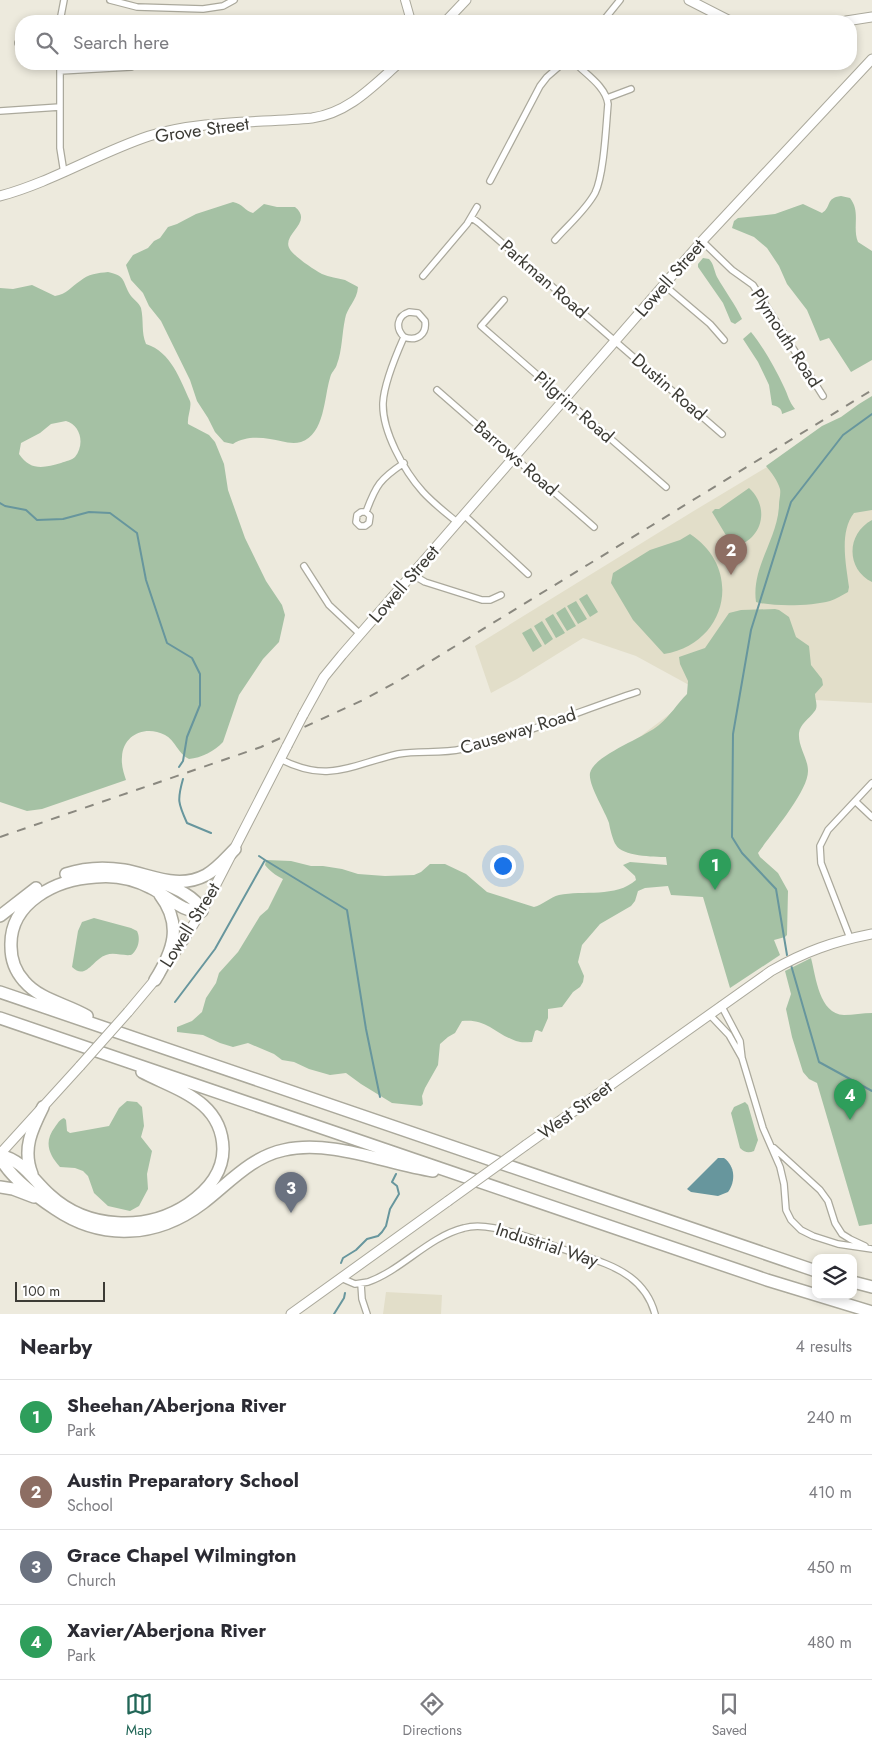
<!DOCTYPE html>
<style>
body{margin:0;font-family:Jost,sans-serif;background:#f2f2f3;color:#2b2b33}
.controls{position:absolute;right:15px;bottom:15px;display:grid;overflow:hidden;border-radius:10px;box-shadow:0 2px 8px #0003}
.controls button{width:45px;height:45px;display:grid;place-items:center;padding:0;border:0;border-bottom:1px solid #e1e1e2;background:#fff;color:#2b2b33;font:25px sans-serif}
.scale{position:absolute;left:15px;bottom:12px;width:90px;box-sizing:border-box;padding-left:5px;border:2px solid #3c3b35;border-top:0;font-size:14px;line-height:18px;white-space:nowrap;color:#3c3b35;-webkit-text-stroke:4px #fff;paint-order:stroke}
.you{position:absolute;left:502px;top:865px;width:18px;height:18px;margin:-12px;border:4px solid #fff;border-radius:50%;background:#1a73e8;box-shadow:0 0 0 8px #1a73e833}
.badge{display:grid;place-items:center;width:32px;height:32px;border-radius:50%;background:#216657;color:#fff;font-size:16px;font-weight:700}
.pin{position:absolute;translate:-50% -41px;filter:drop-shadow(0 1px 2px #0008)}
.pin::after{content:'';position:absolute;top:26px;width:18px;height:15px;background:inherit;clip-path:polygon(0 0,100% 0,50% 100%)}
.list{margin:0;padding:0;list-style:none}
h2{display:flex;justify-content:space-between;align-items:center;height:65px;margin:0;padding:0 20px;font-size:21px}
h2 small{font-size:16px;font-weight:400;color:#7c7c81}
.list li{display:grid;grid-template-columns:32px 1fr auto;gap:15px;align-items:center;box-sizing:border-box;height:75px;padding:0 20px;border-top:1px solid #e1e1e2}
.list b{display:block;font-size:19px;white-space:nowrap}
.list p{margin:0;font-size:16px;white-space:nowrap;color:#7c7c81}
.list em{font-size:16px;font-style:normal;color:#7c7c81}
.icon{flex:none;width:28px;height:28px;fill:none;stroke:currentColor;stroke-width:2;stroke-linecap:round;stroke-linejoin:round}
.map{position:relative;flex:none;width:872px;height:1314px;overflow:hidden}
.search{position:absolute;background:#fff;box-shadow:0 2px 8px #0003;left:15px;right:15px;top:15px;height:55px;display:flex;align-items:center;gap:12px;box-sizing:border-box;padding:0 18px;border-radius:20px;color:#7c7c81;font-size:19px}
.sheet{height:365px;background:#fff}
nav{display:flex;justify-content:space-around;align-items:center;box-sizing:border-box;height:70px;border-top:1px solid #e1e1e2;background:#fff;font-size:14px;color:#7c7c81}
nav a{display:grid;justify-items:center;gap:2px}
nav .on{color:#216657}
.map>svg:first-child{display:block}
</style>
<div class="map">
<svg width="872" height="1314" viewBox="0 0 872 1314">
<rect width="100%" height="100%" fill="#edeadd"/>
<!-- built -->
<path fill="#e2dec9" d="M872,404V703L795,699L604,764L700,691L636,656L583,638L517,679L491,693L475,646L692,512Z
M386,1292L442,1295L441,1314H383Z"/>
<!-- green -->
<path fill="#a5c1a4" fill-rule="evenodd" d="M841,196L850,198C861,212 852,227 858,242L872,251V360L851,372L829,338L820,341L807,310L787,284L779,266L767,248L754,237L732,228L734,221L738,218L775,214L803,204L822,213C832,207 825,198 841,196Z
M233,202C243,204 245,211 253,213L264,204L277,207H295C315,223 278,235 291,251C298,259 313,269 322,274C329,277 338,278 345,280C349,282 354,285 358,287C357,301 347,307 345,319C342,333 342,351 337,364C336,369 331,372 330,378C324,397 325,434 301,442C290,445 280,440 270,439C257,437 244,437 233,444L224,442L215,432L208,418L197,401L190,380L161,321L149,306L143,293L131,280L126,265L133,255L148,248L154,241L160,238L168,227L177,224L196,214Z
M703,258L709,259C714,264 714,271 717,277C725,291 735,304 742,319L735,324L731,322L723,303L698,267V264Z
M108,272C125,276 122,279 129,293C132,299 139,302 141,308C144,321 141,332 146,344C171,352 180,379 190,401C192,407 187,417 188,424L209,435L215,442L224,464L228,490L245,538L266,581L282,605L285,615L279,642L263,659L239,695L223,742C215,751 201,758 189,759C179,755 175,740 165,735C145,725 123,735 122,757C121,765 124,774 126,780L42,809L27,811L0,802V288L13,289L32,285L55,296C67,294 71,287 80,281C88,274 98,273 108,272ZM66,421C81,425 85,445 75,457C72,460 66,461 61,463C44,468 30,471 19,454L21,443L40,433L51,424Z
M751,332C764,348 775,368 784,387C788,395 789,402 795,409L782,414C782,408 777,406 772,405L769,385L758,362L743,339Z
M872,396V510L854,513C839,532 846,564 849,587L848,592C842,595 836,599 830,601C812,606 774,607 756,602C751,567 778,539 779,505C779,500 781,494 780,489C778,481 771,472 766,466L822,426L841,417L859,404Z
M749,488C771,508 762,541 733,547L712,512L715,509H719Z
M872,520V582C846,569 846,534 872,520Z
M690,534C744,569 727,644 664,654L633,620L611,583L613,573L650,550L680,540Z
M587,594L598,612L590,617L579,599Z
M576,601L587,619L578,624L567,606Z
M565,607L576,626L567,631L556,613Z
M775,609L779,610L789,617L796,637L809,646L811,665L822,679L823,685L815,694C815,700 819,707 814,712C809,719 800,724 799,733C798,747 808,758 808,771C808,792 771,834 758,853L760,857L778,873L788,891L787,935L785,937L774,940L780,955L730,988L703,897L671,895L668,886L645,888L638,891L635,901L631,906L600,924L582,945L578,962L584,976L583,982L580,987L573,992L562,1007L548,1009V1018L542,1032L537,1030L535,1031L532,1042C526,1042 522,1043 516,1041C496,1034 486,1018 462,1021L455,1033L448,1037L440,1044L438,1065L425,1088L422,1096L423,1104L421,1106L392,1103L361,1084L346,1073L330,1075L309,1069L294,1062L282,1060L274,1054L248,1043L233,1047L220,1043L203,1035L177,1032V1027L192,1021L202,1012L206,998L216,983L219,973L238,952L260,916L268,909L283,879C275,875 270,871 265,865L266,860L291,861L311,866H323L342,869L358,874L385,876L414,875L421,872L430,864H445L466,874L487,892L534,907C543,905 550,897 559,895C583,890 616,898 636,880L635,876L623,865L630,862L667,865L666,857C654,857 622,856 616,845C613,841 610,829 609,823C605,811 588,785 590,773C594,755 644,738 659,725C670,716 677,704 687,694L688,681L680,664L679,657L705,648L729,613L741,610Z
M553,614L565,633L556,638L545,619Z
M542,621L553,639L545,645L534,626Z
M531,628L542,646L533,652L522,633Z
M94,918L131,928L137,931C141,939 138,950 131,955C122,956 114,952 106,955C93,959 86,981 72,967L78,931L82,922Z
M811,958C816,977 819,1014 844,1015C853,1015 863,1013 872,1013V1224L859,1226L817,1083L809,1079L803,1072L792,1037L786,1009L791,994L785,971Z
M127,1101L137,1102L142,1107L144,1126L141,1137L152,1151L147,1174L148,1189L139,1206L130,1211L108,1206L94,1193L88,1176L83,1171L75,1168L60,1167C48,1154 44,1141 55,1127C58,1123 59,1120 64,1118L66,1120L67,1131L70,1133L109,1126L119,1108Z
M745,1102L748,1105L758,1140L754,1151C749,1153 745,1153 740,1148L731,1113L734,1107Z"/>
<!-- water -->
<path fill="#67969d" d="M718,1158H724C735,1166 736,1181 728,1192L718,1196L691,1192L687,1189Z"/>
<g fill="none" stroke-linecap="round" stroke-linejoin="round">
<!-- stream -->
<path stroke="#67969d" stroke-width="2" d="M0,503L5,506L26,510L37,520L63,519L89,512L110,513L137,533L146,580L167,643L192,658L200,674V705L187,737L183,761L179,767
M183,779C177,800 178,803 187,823L211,833
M265,860L347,910L366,1029L380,1097
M787,955L776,889L742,853L732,837L733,734L751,630L791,502L843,435L872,414
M791,965L819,1062L872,1091
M175,1002L215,949L265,860L259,856
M341,1263L343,1258L356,1250L367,1239L378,1236L382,1232L386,1226L390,1209L399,1194L397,1186L392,1182L396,1174
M334,1314L344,1298L345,1293"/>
<defs>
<path id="minor" d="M110,0L137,7L203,9L223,6L234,0
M60,21L64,0
M603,21L620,0
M18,43H21
M60,64V148L64,173
M60,71L131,67
M607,98L631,89
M0,111L60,107
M490,181L540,86L547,77L562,64
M472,218L479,223L722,434
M555,240C568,225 586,210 595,193C604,175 606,126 608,104C606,87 587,75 576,64
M702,241L732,270L753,285L823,396
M423,276L467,224L477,207
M664,285L710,324L724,340
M504,300L481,326L666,487
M404,337C395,328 397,316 409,312L418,313L425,321C427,334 417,342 404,337C396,355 384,383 383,403C382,431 404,471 423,492C433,503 446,513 458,523
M437,390L594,527
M366,512L370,516L369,523L365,526H360L356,522L357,515L361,512H366C376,485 380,479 404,463
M464,515L528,574
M304,566L329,605L360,634
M413,575L425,582L482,600H490L501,595
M280,759C329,784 350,765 398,754C419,750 441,754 462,749C522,736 579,711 637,692
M855,801L872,817
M850,938L821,863L820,846L828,830L872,783
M721,1005L740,1041L742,1058L763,1128L780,1167L784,1184L786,1210L791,1220L801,1230L813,1236L838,1244L872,1249
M709,1014L729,1035L742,1058
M774,1148L820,1190L828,1201L835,1223L842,1234L850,1239L865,1246
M341,1278L355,1284L368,1282C402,1270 428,1237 464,1228C474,1225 484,1226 494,1228C521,1233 548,1244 574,1253C593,1259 614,1265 630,1277C642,1286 651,1299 655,1314
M361,1284L362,1299L367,1314"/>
<path id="tertiary" d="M405,0L411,21"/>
<path id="secondary" d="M689,0L730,21
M446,21L466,0
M846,21L872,17
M0,196C52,182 98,153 149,136C201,120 259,123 312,118C348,113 372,87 398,64
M303,715L324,677L342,655L702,241L872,59
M168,963L184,940L207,902L287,746
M128,1012L159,975
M526,1145L771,971C806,951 832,942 872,934
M0,1154L80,1066
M291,1314L448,1201"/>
<path id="motorway" d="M66,874C84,868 105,867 124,870C152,875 178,890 206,875C217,869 226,858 235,849
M0,916L36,888
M155,980C173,951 183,925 160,895
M0,992L816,1271
M87,1016C67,1004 40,1000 24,981C16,972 11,960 11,947C9,902 57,879 96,877C115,875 134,879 151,888C166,895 184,914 202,911C195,893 163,884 146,876
M0,1018L767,1280L872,1312
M0,1155C23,1160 33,1180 50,1195C87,1229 146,1232 188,1204C207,1191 223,1173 223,1149C222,1100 176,1090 142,1072
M0,1157C9,1176 37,1197 55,1209C102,1241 157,1238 203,1203C229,1183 251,1157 284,1150C331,1139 387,1164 433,1171
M32,1174C22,1149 32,1129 43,1107
M0,1187L13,1189L34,1197
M853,1282L872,1287"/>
</defs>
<!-- minor casing -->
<use href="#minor" stroke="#aba99c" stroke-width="8"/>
<!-- tertiary casing -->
<use href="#tertiary" stroke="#aba99c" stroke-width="10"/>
<!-- secondary casing -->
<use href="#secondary" stroke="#aba99c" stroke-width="11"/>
<!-- motorway casing -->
<use href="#motorway" stroke="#aba99c" stroke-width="14"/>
<!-- minor -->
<use href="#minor" stroke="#fff" stroke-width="5.5"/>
<!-- tertiary -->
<use href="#tertiary" stroke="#fff" stroke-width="8"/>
<!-- secondary -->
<use href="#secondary" stroke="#fff" stroke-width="9"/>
<!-- motorway -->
<use href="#motorway" stroke="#fff" stroke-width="11"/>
<!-- rail -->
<path stroke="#8a887f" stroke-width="2" stroke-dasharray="9 9" stroke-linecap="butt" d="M0,837L261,747L363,700L400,680L589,564L872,390"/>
<defs>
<path id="secondary-bridge" d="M287,746L303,715
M80,1066L128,1012
M448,1201L526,1145"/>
</defs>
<!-- secondary-bridge casing -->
<use href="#secondary-bridge" stroke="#aba99c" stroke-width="11" stroke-linecap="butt"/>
<!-- secondary-bridge -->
<use href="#secondary-bridge" stroke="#fff" stroke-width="9"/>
</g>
<g text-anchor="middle" stroke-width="5" stroke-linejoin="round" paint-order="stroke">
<!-- street labels -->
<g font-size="18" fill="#3c3b35" stroke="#fff">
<text transform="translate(202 130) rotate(-8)" y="6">Grove Street</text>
<text transform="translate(670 278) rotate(-49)" y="6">Lowell Street</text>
<text transform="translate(544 279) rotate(41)" y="6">Parkman Road</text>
<text transform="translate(786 338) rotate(57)" y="6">Plymouth Road</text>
<text transform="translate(669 387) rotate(41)" y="6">Dustin Road</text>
<text transform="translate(574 407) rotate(41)" y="6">Pilgrim Road</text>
<text transform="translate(516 458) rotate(41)" y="6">Barrows Road</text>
<text transform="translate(404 584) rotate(-49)" y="6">Lowell Street</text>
<text transform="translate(518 731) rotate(-17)" y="6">Causeway Road</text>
<text transform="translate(190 925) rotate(-58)" y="6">Lowell Street</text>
<text transform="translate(575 1110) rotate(-36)" y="6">West Street</text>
<text transform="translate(547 1245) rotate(18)" y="6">Industrial Way</text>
</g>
</g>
</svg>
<div class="controls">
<button><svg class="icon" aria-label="layers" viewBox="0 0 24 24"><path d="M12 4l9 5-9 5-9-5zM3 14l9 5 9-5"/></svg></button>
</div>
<div class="scale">100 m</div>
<div class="you"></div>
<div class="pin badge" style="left:715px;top:890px;background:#2e9e5b">1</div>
<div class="pin badge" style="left:731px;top:575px;background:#8d6e63">2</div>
<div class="pin badge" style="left:291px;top:1213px;background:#6b7280">3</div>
<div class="pin badge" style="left:850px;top:1120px;background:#2e9e5b">4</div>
<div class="search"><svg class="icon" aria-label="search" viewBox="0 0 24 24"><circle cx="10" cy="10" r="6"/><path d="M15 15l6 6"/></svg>Search here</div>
</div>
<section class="sheet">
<h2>Nearby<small>4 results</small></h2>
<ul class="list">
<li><span class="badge" style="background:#2e9e5b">1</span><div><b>Sheehan/Aberjona River</b><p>Park</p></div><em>240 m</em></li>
<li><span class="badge" style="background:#8d6e63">2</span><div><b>Austin Preparatory School</b><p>School</p></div><em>410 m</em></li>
<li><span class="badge" style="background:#6b7280">3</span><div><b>Grace Chapel Wilmington</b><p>Church</p></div><em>450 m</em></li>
<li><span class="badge" style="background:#2e9e5b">4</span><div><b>Xavier/Aberjona River</b><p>Park</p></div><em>480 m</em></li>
</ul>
</section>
<nav>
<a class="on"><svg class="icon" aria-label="map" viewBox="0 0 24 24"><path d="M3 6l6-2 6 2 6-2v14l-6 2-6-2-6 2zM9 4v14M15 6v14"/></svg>Map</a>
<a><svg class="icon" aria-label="directions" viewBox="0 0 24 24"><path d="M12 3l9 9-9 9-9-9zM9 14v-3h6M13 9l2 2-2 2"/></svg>Directions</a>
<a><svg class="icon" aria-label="saved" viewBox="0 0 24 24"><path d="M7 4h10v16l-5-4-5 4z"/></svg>Saved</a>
</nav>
